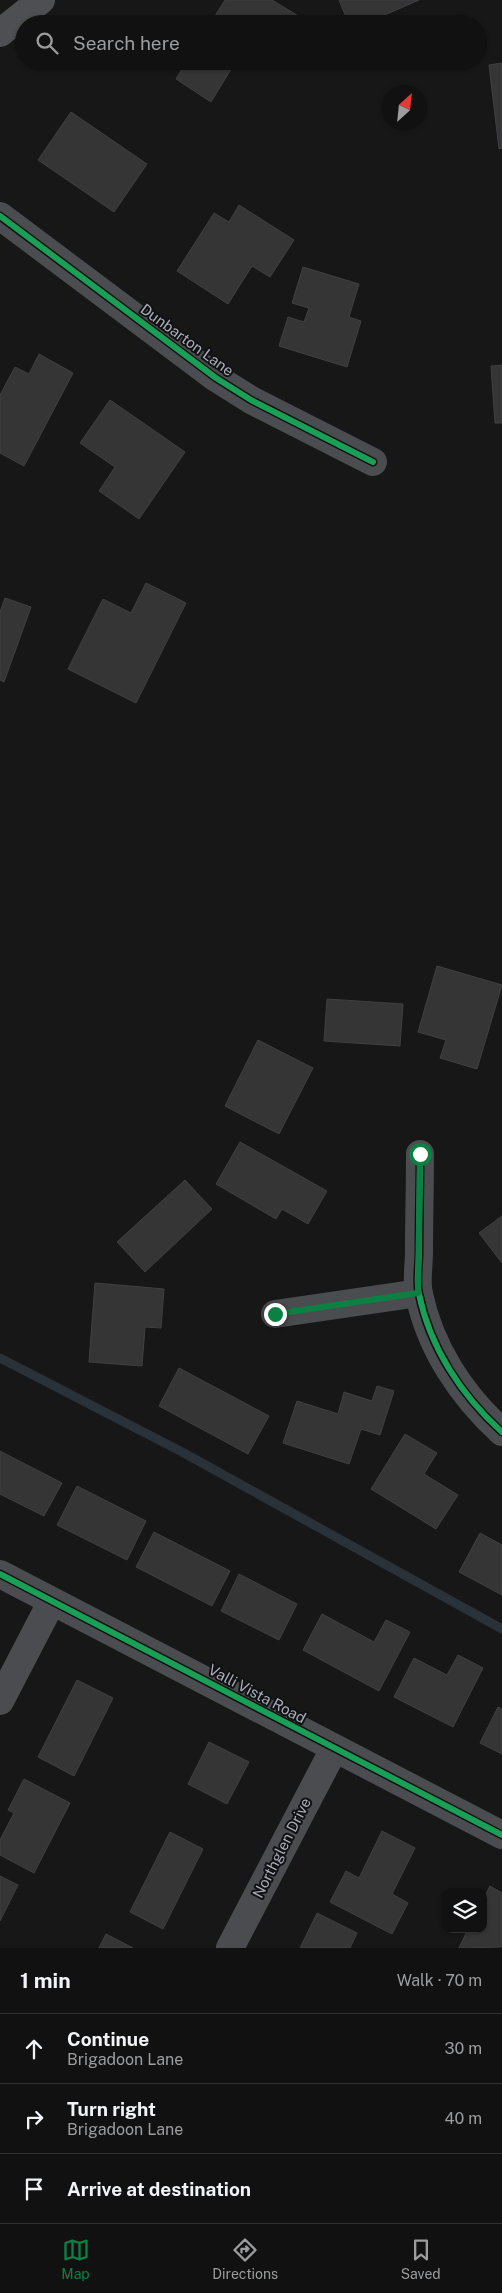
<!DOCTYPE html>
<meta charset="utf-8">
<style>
body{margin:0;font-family:"Public Sans",sans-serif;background:#1e1f1f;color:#f1f3f6}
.controls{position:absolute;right:15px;bottom:15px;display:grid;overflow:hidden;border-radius:10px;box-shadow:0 1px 4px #0004}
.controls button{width:45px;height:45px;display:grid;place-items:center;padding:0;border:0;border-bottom:1px solid #303131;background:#111;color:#f1f3f6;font:25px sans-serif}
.compass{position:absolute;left:382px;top:85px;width:45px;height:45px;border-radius:50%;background:#111;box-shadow:0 1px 4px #0004;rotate:27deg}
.stop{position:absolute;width:15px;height:15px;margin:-11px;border:4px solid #0b8043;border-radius:50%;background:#fff}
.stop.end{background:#0b8043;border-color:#fff;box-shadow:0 1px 5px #0008}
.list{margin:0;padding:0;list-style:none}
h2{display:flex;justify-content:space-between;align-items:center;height:65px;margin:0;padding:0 20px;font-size:21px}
h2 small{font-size:16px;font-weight:400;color:#9c9d9f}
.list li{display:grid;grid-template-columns:32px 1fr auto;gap:15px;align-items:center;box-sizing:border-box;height:70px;padding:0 20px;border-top:1px solid #303131}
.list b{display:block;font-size:19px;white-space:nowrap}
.list p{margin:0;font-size:16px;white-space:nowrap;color:#9c9d9f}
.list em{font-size:16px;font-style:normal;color:#9c9d9f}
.icon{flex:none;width:28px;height:28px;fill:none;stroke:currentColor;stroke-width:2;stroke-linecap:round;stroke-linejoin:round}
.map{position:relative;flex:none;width:502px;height:1948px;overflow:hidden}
.search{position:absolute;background:#111;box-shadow:0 1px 4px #0004;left:15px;right:15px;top:15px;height:55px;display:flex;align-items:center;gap:12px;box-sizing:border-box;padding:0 18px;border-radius:28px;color:#9c9d9f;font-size:19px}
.sheet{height:275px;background:#111}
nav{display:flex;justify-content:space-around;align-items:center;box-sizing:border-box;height:70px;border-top:1px solid #303131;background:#111;font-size:14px;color:#9c9d9f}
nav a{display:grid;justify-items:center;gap:2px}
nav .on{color:#0b8043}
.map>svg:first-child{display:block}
</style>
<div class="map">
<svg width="502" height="1948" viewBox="0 0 502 1948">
<rect width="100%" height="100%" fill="#171717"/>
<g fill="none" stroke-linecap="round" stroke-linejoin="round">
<!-- stream -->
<path stroke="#2a3239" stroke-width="9" d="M0,1358L184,1453L502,1629"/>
</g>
<!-- building -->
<path fill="#353536" stroke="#3f4043" d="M225,0H272L305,20L303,24H210Z
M339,0H419L364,24H349Z
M187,61H236L211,102L176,79Z
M502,63V148L499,149L489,65Z
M71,112L147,164L114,212L38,160Z
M239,205L294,240L270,277L252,266L228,304L177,271L214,213L229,222Z
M303,267L359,284L349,317L361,321L347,367L279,346L288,317L304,322L309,308L292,303Z
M39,354L73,373L24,466L0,453V395L15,367L29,374Z
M502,365V423H495L491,366Z
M110,400L185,452L139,519L99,491L115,467L80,443Z
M146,583L186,603L136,703L68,669L103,599L131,613Z
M5,598L31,607L4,682L0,680V612Z
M437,966L502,985L477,1069L440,1058L446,1040L418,1032Z
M327,999L403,1004L400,1046L324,1041Z
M258,1040L313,1068L279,1134L225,1106Z
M240,1142L327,1191L308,1224L282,1209L276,1219L216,1184Z
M185,1180L212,1209L145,1272L117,1242Z
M502,1216V1263L479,1233Z
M95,1283L164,1289L161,1328L145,1327L142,1366L89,1362Z
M179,1368L269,1416L248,1454L159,1406Z
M377,1386L394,1391L380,1435L361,1429L349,1464L283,1443L297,1401L338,1414L344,1392L372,1401Z
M405,1434L437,1453L424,1474L458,1495L436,1529L371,1489Z
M0,1451L62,1483L44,1516L0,1494Z
M77,1486L146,1521L127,1560L57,1525Z
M154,1532L230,1571L212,1606L136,1567Z
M480,1533L502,1545V1595L459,1572Z
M239,1574L297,1604L279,1640L221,1611Z
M322,1614L374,1642L386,1620L410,1632L379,1691L303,1650Z
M458,1655L483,1668L453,1727L394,1697L414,1658L447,1675Z
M77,1680L113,1698L74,1776L38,1757Z
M498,1707L502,1709V1754L480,1743Z
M209,1742L249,1762L227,1804L188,1784Z
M24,1779L70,1803L34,1873L0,1855V1840L14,1813L8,1810Z
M382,1831L415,1848L392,1894L408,1903L392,1934L330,1902L346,1871L359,1878Z
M170,1832L203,1849L163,1929L130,1912Z
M0,1876L18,1885L0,1921Z
M490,1886L502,1893V1947L459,1948L468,1929H483V1900Z
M317,1913L357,1933L350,1948H300Z
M106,1934L133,1948H99Z"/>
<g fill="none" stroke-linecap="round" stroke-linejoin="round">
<!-- minor -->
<path stroke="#4b4c50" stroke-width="28" d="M0,216L216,378L251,400L373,462
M420,1154C420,1187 419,1220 419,1252C419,1266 416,1282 419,1294C430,1348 462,1396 502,1432
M275,1314L419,1293
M0,1574L502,1835
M0,1701L52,1601
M230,1948L334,1749"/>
<!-- major -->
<path stroke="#4d4f52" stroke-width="28" d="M0,33L41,0"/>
<defs>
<path id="cycleway" d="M0,216L216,378L251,400L373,462
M420,1154C420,1187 419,1220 419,1252C419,1266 416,1282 419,1294C430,1348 462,1396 502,1432
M0,1574L502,1835"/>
</defs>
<!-- cycleway casing -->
<use href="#cycleway" stroke="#111113" stroke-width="9"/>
<!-- cycleway -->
<use href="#cycleway" stroke="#1a9f57" stroke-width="6"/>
</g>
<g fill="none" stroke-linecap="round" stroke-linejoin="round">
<!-- route -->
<path stroke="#0b8043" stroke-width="6" d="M275,1314L418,1293L420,1154"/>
</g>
<g text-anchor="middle" stroke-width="4" stroke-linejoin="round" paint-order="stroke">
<!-- street labels -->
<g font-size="15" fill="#a8adb8" stroke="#111113">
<text transform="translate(187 340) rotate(36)" y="5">Dunbarton Lane</text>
<text transform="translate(257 1694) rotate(28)" y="5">Valli Vista Road</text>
<text transform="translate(282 1848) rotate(-63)" y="5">Northglen Drive</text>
</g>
</g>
</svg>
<div class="controls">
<button><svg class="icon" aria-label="layers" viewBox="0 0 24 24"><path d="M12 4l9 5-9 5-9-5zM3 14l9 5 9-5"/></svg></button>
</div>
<svg class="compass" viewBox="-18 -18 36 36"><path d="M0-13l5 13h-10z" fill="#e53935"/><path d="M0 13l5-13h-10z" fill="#9c9d9f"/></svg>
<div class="stop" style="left:420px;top:1154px"></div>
<div class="stop end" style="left:275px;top:1314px"></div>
<div class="search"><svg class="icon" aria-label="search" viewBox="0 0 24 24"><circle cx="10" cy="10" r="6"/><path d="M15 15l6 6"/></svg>Search here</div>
</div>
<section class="sheet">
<h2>1 min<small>Walk · 70 m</small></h2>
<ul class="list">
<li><svg class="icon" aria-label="ahead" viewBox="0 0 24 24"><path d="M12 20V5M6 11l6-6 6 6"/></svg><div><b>Continue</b><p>Brigadoon Lane</p></div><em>30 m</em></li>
<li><svg class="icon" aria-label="right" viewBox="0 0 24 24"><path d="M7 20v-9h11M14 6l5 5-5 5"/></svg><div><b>Turn right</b><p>Brigadoon Lane</p></div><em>40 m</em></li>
<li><svg class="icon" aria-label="arrive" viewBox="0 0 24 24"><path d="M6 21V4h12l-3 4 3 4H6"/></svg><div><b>Arrive at destination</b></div></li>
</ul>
</section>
<nav>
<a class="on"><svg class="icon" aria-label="map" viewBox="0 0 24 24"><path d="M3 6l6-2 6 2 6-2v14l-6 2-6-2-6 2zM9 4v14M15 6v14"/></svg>Map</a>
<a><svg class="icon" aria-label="directions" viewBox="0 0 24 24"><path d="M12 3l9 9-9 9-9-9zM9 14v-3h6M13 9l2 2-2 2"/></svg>Directions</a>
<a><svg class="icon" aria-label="saved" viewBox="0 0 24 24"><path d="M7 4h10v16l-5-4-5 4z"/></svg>Saved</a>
</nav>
